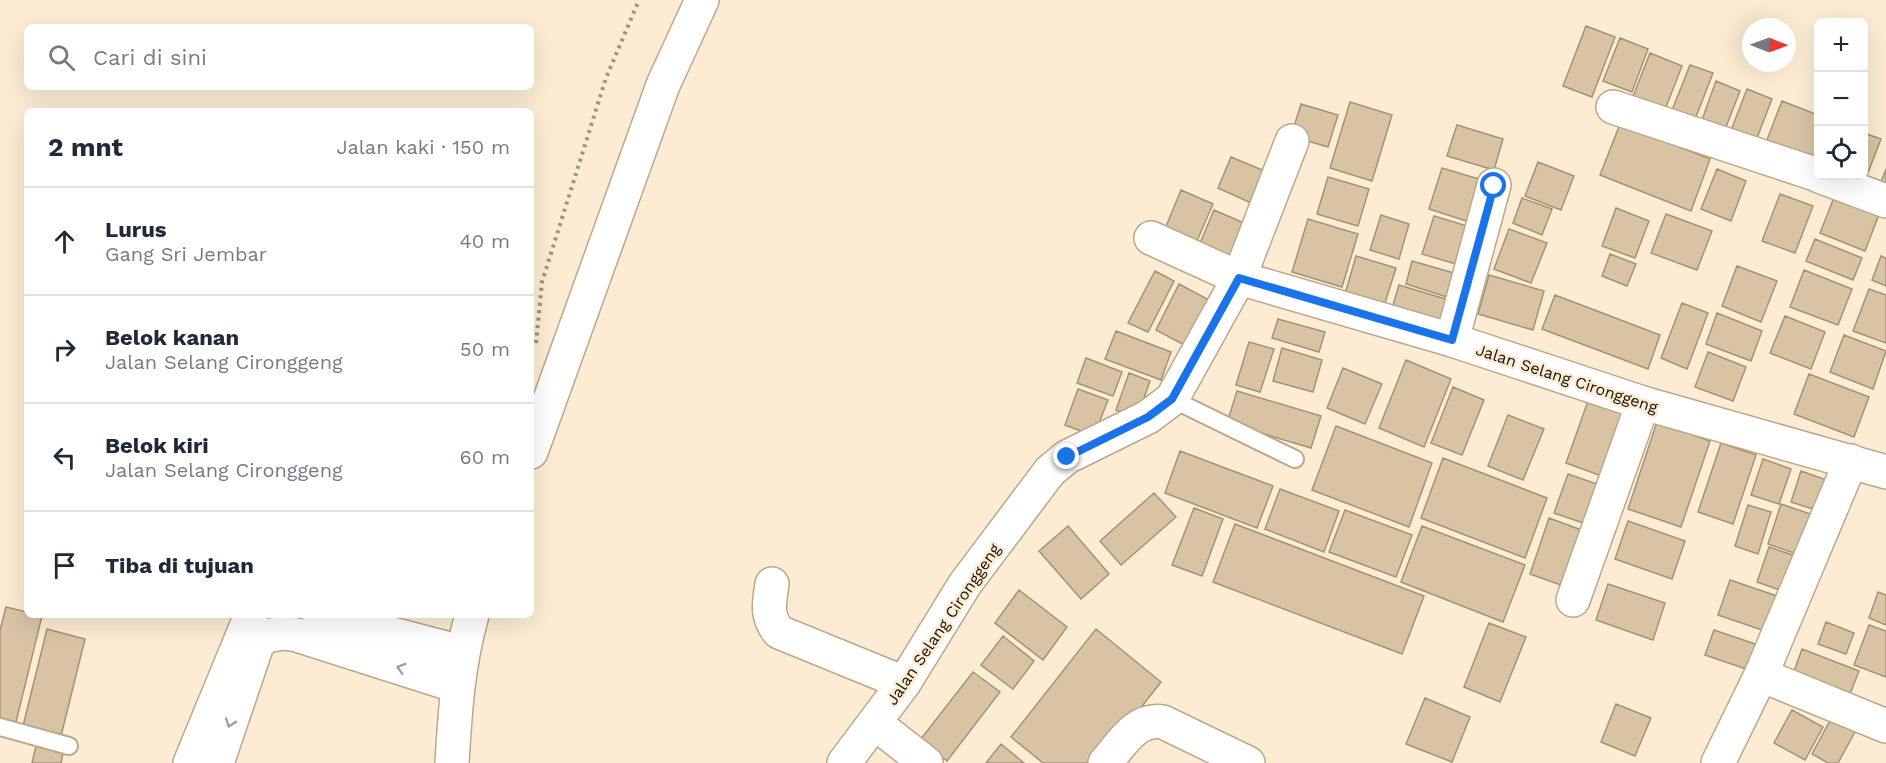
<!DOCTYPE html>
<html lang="id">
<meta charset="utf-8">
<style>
body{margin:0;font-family:"Work Sans",sans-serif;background:#f6f6f7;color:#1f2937}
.controls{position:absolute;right:18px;top:18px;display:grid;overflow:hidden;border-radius:9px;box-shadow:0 6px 24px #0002}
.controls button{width:54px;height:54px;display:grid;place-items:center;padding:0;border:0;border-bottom:2px solid #e0e1e3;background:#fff;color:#1f2937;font:30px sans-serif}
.compass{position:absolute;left:1742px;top:18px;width:54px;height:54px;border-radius:50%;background:#fff;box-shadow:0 6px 24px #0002;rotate:91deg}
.stop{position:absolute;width:18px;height:18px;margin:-14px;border:4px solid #1a73e8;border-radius:50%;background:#fff}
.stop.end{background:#1a73e8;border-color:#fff;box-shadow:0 2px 6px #0008}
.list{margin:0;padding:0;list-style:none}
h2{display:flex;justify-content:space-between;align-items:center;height:78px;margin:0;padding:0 24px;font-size:26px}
h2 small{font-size:20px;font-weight:400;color:#747a83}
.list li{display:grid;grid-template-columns:39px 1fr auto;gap:18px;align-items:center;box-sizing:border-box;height:108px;padding:0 24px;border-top:2px solid #e0e1e3}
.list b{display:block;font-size:22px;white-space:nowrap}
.list p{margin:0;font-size:20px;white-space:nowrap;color:#747a83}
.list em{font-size:20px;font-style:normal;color:#747a83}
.icon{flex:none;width:33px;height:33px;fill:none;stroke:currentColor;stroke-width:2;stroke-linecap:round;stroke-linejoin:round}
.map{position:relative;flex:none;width:1886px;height:763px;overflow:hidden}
.search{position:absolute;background:#fff;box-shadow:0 6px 24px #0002;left:24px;top:24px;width:510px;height:66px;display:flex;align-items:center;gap:15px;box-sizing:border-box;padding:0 21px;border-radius:9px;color:#747a83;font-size:22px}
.panel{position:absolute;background:#fff;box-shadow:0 6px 24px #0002;left:24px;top:108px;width:510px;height:510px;border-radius:9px}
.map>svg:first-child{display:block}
</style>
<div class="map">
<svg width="1886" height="763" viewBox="0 0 1886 763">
<rect width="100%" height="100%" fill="#fdecd3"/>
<!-- building -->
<path fill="#d8c4a5" stroke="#a59174" stroke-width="1.5" d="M1586,26L1615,37L1592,97L1563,86Z
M1620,38L1648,49L1632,92L1603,81Z
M1650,53L1682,66L1664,112L1632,99Z
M1690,65L1713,73L1692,127L1669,118Z
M1716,81L1740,91L1721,140L1698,131Z
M1747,89L1772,99L1755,143L1730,133Z
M1782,101L1818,115V165L1765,145Z
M1350,102L1392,115L1372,181L1330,168Z
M1301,104L1338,115L1328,147L1291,136Z
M1620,124L1710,159L1691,211L1600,175Z
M1457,125L1503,139L1494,170L1447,156Z
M1864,133L1881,139L1864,183Z
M1231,157L1274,175L1260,207L1218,188Z
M1538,162L1574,176L1561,210L1525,196Z
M1442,168L1489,182L1476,224L1429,209Z
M1717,169L1746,181L1731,221L1701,209Z
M1886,169V196L1877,192Z
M1328,177L1369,189L1358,226L1317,214Z
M1181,190L1213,204L1193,250L1162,236Z
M1780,194L1813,206L1795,253L1762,241Z
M1835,195L1880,212L1865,251L1820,233Z
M1522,198L1552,209L1542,235L1513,223Z
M1616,208L1649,221L1635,258L1602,246Z
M1214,210L1253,227L1237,265L1198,248Z
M1666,214L1712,231L1697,270L1651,253Z
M1381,215L1409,224L1399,259L1370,250Z
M1434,216L1477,229L1466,267L1422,254Z
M1308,219L1358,234L1342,287L1292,272Z
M1509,229L1547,243L1531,283L1494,269Z
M1815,239L1862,258L1853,280L1806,261Z
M1610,254L1636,264L1627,286L1602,276Z
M1356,256L1396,268L1384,306L1345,294Z
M1881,256L1886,258V286L1872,280Z
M1412,261L1454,273L1447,297L1406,284Z
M1737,266L1777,281L1761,322L1722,306Z
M1804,270L1852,289L1838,325L1790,307Z
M1155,271L1174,281L1148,332L1128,323Z
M1489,275L1544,291L1533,330L1478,314Z
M1179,284L1209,300L1186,346L1156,330Z
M1399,285L1459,303L1451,330L1391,312Z
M1869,289L1886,295V343L1853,331Z
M1555,295L1660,335L1648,369L1542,329Z
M1682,303L1708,313L1687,369L1661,358Z
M1717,313L1762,331L1751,361L1706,344Z
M1785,316L1825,332L1811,369L1770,353Z
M1278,319L1325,332L1319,352L1272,338Z
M1116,331L1171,352L1161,380L1105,359Z
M1844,335L1886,351L1873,389L1830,372Z
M1249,342L1274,349L1260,392L1236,385Z
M1282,348L1322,360L1313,392L1273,381Z
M1708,352L1746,367L1733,401L1695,387Z
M1086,358L1122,372L1113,396L1077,383Z
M1406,360L1451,379L1424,447L1379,428Z
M1343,368L1382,384L1365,424L1327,408Z
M1129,373L1150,381L1137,418L1116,410Z
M1809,374L1869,397L1854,437L1794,414Z
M1453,387L1484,400L1462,455L1431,443Z
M1078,389L1108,400L1094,436L1065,425Z
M1237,391L1321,416L1311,448L1227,423Z
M1588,401L1632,417L1610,479L1566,463Z
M1508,415L1544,429L1523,480L1488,466Z
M1657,422L1710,441L1681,527L1628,509Z
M1336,426L1432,463L1409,527L1312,490Z
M1721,443L1756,455L1733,524L1698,512Z
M1180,451L1273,486L1257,528L1165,493Z
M1443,458L1547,498L1525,558L1421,518Z
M1763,459L1791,469L1779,504L1751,495Z
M1801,471L1832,482L1822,512L1791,502Z
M1568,474L1608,488L1595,527L1554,513Z
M1280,489L1339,511L1324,552L1265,529Z
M1154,493L1176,517L1121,565L1100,541Z
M1781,504L1822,518L1808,558L1768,544Z
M1748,505L1771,512L1758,554L1735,546Z
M1194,508L1223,519L1202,576L1172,565Z
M1345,510L1412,535L1396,577L1329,552Z
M1549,518L1595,535L1575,590L1530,574Z
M1628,521L1685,541L1672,579L1615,559Z
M1235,524L1424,596L1402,654L1213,582Z
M1068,526L1109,574L1081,599L1039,551Z
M1422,526L1525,565L1503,622L1401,582Z
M1769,547L1804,559L1791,594L1757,582Z
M1730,580L1777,596L1765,631L1718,615Z
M1608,584L1665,603L1653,640L1596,620Z
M1019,590L1067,627L1043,660L995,623Z
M1878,592L1886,595V625L1869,618Z
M6,607L27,612V615L42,616L16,722L0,718V630Z
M1826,622L1854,633L1846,654L1818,644Z
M1489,623L1526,637L1500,702L1464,687Z
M1869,625L1886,631V677L1854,665Z
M47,629L85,639L60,740L22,730Z
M1096,629L1161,682L1097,763H1043L1011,737Z
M1714,630L1761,646L1752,671L1705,655Z
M1003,636L1034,661L1013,689L981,665Z
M1802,649L1859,671L1848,699L1792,677Z
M973,672L1000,692L947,761L920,740Z
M1425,698L1470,717L1452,762L1406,744Z
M1616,704L1651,718L1635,756L1601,742Z
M1792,710L1823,727L1805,760L1774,743Z
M1832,717L1856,730L1838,763H1828L1812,754Z
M1001,744L1024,763H986Z
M36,746L63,753L61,763H32Z"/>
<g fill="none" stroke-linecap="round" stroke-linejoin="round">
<defs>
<path id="lane" d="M1172,399L1295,459
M0,727L69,746"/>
<path id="street" d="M1613,107L1818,175
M1819,176L1886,201
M1151,238L1239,278L1292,141
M1452,340L1494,185
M531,452L663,85L702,0
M772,584C769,603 766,617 779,632L904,683
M1573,600L1643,403
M319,615L461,652
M1761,675L1886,726
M876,724L926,763
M190,763L251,615
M217,763L257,645L265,636L284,633L297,635L457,686
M452,763C455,712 458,664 472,615
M1105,763C1122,744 1135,718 1163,722L1248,763
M1718,763L1761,675L1851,461"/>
<path id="secondary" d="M844,763L904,683L965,584L1050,471L1067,457L1148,417L1172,399L1239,278L1452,340L1643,403L1886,472"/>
</defs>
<!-- lane casing -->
<use href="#lane" stroke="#bba78a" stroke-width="20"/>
<!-- street casing -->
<use href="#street" stroke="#bba78a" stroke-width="36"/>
<!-- secondary casing -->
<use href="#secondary" stroke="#bba78a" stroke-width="36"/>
<!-- path -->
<path stroke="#9f927f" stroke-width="4" stroke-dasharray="3 4.5" stroke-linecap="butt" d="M536,343L542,282L606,78L639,0"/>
<!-- lane -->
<use href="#lane" stroke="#fff" stroke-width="16"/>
<!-- street -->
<use href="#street" stroke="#fff" stroke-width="33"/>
<!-- secondary -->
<use href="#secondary" stroke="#fff" stroke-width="33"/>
</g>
<!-- one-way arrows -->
<defs><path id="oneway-chevron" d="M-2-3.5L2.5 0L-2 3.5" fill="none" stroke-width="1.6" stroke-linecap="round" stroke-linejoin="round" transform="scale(1.5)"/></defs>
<g stroke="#a3a09c">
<use href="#oneway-chevron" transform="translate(401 668) rotate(-162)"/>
<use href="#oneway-chevron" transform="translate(230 723) rotate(109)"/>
</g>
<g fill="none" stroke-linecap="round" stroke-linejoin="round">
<!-- route -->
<path stroke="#1a73e8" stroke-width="8" d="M1067,457L1148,417L1172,399L1239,278L1452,340L1494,186"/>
</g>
<g text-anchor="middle" stroke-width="5" stroke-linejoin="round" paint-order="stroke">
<!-- street labels -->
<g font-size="16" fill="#191207" stroke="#fdecd3">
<text transform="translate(1567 378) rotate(18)" y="6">Jalan Selang Cironggeng</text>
<text transform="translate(943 624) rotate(-56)" y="6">Jalan Selang Cironggeng</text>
</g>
</g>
</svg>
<div class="controls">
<button>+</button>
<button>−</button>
<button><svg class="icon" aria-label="locate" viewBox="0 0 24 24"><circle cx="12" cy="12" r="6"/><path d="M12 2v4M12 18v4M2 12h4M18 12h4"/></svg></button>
</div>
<svg class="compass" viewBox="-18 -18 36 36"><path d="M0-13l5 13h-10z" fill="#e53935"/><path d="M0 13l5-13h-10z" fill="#747a83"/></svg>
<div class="stop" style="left:1494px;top:186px"></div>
<div class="stop end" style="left:1067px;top:457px"></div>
<div class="search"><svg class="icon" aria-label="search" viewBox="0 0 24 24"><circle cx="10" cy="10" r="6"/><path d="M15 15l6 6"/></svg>Cari di sini</div>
<section class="panel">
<h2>2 mnt<small>Jalan kaki · 150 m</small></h2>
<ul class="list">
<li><svg class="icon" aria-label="ahead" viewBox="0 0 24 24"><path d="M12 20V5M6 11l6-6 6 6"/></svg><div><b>Lurus</b><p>Gang Sri Jembar</p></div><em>40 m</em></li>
<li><svg class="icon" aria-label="right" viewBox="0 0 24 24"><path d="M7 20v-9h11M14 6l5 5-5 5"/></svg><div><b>Belok kanan</b><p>Jalan Selang Cironggeng</p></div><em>50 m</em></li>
<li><svg class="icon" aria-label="left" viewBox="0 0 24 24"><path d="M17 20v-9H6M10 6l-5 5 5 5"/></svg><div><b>Belok kiri</b><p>Jalan Selang Cironggeng</p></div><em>60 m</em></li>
<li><svg class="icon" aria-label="arrive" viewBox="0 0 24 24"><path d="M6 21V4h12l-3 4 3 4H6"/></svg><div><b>Tiba di tujuan</b></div></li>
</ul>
</section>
</div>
